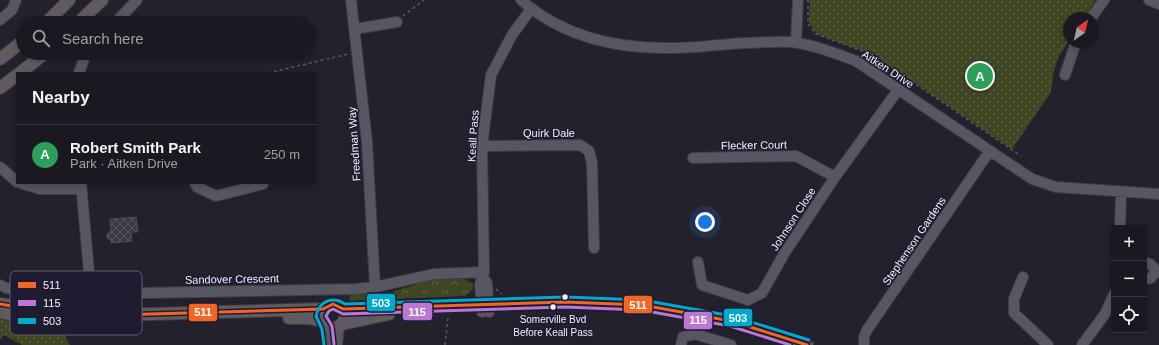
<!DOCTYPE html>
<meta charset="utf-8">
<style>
body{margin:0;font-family:Helvetica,sans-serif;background:#23222a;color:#f1f3f6}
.controls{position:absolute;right:12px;bottom:12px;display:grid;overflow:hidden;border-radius:0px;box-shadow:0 2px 6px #0003}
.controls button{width:36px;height:36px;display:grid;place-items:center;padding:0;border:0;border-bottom:1px solid #38383f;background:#1a1921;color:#f1f3f6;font:20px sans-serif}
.compass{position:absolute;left:1063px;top:12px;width:36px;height:36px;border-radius:50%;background:#1a1921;box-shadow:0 2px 6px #0003;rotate:34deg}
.you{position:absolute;left:705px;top:222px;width:14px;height:14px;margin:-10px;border:3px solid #fff;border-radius:50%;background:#1a73e8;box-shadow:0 0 0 6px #1a73e833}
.badge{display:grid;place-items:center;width:26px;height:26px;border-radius:50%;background:#db2777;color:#fff;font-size:13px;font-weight:700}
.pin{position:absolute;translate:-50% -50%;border:2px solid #fff;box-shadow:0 1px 4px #0006}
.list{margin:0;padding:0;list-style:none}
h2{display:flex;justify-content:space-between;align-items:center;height:52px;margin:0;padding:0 16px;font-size:17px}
h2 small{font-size:13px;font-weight:400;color:#9fa0a5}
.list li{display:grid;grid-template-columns:26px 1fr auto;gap:12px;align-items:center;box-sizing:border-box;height:60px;padding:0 16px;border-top:1px solid #38383f}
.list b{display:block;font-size:15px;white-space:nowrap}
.list p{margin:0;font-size:13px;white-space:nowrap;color:#9fa0a5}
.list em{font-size:13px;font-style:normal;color:#9fa0a5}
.icon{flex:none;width:22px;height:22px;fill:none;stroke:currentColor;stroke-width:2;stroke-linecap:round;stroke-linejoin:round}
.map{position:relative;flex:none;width:1159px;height:345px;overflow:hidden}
.search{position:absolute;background:#1a1921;box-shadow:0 2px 6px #0003;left:16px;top:16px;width:300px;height:44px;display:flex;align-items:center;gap:10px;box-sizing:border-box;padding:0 14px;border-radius:22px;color:#9fa0a5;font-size:15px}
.panel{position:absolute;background:#1a1921;box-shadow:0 2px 6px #0003;left:16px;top:72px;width:300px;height:112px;border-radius:0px}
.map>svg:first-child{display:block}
</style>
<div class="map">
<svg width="1159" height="345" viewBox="0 0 1159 345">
<defs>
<pattern id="grass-dots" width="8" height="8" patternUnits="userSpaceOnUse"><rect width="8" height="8" fill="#3f4622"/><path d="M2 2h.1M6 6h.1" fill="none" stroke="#5b6143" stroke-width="1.8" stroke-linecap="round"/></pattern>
<pattern id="forest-crowns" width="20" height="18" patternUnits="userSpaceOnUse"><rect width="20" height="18" fill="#3f4622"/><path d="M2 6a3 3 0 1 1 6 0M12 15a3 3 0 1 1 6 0" fill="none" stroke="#5b6143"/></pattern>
<pattern id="building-cross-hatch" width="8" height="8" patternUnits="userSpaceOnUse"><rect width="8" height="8" fill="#3b3943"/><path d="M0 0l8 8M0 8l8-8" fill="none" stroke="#58565f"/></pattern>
</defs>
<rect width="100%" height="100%" fill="#22212c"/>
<!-- grass -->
<path fill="url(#grass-dots)" d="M810,0H1096L1084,18H1069V41L1059,56L1054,70L1051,92L1012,149L874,55L817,34L809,23Z
M0,319L17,323L66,330V338L70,345H22L4,335L0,340Z"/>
<!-- forest -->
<path fill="url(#forest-crowns)" d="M445,278L465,279L473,284V289L465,296L349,301L350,295L391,292L434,279Z"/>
<!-- building -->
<path fill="url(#building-cross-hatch)" stroke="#4f4d57" d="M136,217L138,232H131L132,241L111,243V240L107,238V234L111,230L110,219Z"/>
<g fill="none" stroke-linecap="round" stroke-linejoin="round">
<defs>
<path id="minor" d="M351,0L367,142L375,287
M521,0C564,38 618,49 673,48C698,48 722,44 746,43C763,43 782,40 798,43C818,46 837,54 856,61L1032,179L1056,187L1159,194
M1149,0L1159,4
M1091,18L1104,0
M0,20L12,10L16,0
M115,23L137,0
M355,29L397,22
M796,42L798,0
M79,73L86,53
M1065,75L1076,42
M482,146L580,145L589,151L592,163L594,248
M693,158L796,156L835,177
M0,167L17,182
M20,183L40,189H81
M81,183L91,294L355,289L375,287L434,274L484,272
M195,183L197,187L216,196L263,184
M1120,228L1121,193
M698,262L702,285L748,300L762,293L784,254L835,177L898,90
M1144,262L1150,264L1155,269V273L1151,278L1144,279
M483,277L487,283L489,312
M1023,277L1014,299V313L1048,345
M0,285L6,288L63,298L91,294
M482,312L480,284L484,272L482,146L491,75L512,35L531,9
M327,327L329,345
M337,345L339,327
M681,345L683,337L695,334L731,345
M864,345V337L867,330L989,152
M1082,345L1105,314L1114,294"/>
<path id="major" d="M46,23L69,0
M78,23L102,0
M0,59L23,41
M20,73L45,53
M0,88L17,75
M321 316a12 12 0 1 1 24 0a12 12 0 1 1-24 0Z
M0,304L51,313L81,316L323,309
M343,309L565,302L642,305L731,321L807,345
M0,312L34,319L55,321
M289,318H309L322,321
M342,324L389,314"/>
</defs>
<!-- minor casing -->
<use href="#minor" stroke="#3e3d46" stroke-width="12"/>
<!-- major casing -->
<use href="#major" stroke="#3e3d46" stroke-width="14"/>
<!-- path -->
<path stroke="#5a5962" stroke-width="1.5" stroke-dasharray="3 3" stroke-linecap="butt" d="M808,0V24L816,34L873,55L1021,156
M403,16L424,0
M268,73L348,54
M496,289L502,294
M445,345L448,318"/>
<!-- minor -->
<use href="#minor" stroke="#585761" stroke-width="10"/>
<!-- major -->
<use href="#major" stroke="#615a60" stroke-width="12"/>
<defs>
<path id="bus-1" d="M0,304L51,313L81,316L323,309L333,304L343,309L565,302L642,305L731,321L807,345"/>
<path id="bus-2" d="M334,344L332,326L326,316L329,311L333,309L343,314L565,307L641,310L730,326L790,345"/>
<path id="bus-3" d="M324,345L322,329L316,316C319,302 332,295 345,304L565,297L642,300L732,316L809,340"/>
</defs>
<!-- bus-1 casing -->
<use href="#bus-1" stroke="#1f1c31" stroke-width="6"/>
<!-- bus-2 casing -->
<use href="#bus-2" stroke="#1f1c31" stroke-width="6"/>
<!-- bus-3 casing -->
<use href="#bus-3" stroke="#1f1c31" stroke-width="6"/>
<!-- bus-1 -->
<use href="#bus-1" stroke="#f26522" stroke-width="3"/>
<!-- bus-2 -->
<use href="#bus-2" stroke="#ba77d6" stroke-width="3"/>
<!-- bus-3 -->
<use href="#bus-3" stroke="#00a9ce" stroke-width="3"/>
</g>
<!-- markers -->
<g fill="#f2f1fd" stroke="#1f1c31" stroke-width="1.5">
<circle cx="565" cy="297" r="3.5"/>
<circle cx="553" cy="307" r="3.5"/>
</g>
<g text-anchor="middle" stroke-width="3" stroke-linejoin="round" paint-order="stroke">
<!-- bus labels -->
<g font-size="10" fill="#f2f1fd" stroke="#1f1c31">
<text x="553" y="323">Somerville Bvd<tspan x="553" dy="13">Before Keall Pass</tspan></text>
</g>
<!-- street labels -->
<g font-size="11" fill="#f2f1fd" stroke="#1f1c31">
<text transform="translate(888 69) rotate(33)" y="4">Aitken Drive</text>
<text x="549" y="137">Quirk Dale</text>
<text transform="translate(473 136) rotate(-86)" y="4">Keall Pass</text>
<text transform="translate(354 144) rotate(-94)" y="4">Freedman Way</text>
<text transform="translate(754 145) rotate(-1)" y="4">Flecker Court</text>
<text transform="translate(793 219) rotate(-57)" y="4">Johnson Close</text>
<text transform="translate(914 241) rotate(-56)" y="4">Stephenson Gardens</text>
<text transform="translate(232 279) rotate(-1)" y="4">Sandover Crescent</text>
</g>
</g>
<!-- legend -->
<rect x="10" y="271" width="132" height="64" rx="6" fill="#1f1c31" stroke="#5e5c6e" stroke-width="1"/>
<rect x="18" y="282" width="18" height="6" fill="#f26522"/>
<rect x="18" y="300" width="18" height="6" fill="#ba77d6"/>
<rect x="18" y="318" width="18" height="6" fill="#00a9ce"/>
<g font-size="11" fill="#f2f1fd">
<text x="43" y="289">511</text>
<text x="43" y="307">115</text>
<text x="43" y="325">503</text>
</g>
<g stroke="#1f1c31" stroke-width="1.5">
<rect x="366" y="293" width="30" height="19" rx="4" fill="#00a9ce"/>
<rect x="623" y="295" width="30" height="19" rx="4" fill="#f26522"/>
<rect x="402" y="302" width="31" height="19" rx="4" fill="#ba77d6"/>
<rect x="188" y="303" width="30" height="19" rx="4" fill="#f26522"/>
<rect x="723" y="308" width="30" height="19" rx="4" fill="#00a9ce"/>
<rect x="683" y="311" width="30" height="19" rx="4" fill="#ba77d6"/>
</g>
<g font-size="11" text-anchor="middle" font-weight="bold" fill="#fff">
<text x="381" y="307">503</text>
<text x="638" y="309">511</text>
<text x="417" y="316">115</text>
<text x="203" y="316">511</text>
<text x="738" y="322">503</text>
<text x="698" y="324">115</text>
</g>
</svg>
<div class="controls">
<button>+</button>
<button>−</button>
<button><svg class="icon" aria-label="locate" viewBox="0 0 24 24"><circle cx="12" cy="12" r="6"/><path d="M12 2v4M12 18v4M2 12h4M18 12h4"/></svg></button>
</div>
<svg class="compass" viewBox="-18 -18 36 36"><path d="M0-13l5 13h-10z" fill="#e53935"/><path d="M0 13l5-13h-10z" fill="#9fa0a5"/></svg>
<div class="you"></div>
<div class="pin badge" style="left:980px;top:76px;background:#2e9e5b">A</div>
<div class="search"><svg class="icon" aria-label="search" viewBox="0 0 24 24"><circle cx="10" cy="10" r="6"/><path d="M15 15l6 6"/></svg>Search here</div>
<section class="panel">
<h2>Nearby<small></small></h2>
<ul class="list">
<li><span class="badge" style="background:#2e9e5b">A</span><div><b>Robert Smith Park</b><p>Park · Aitken Drive</p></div><em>250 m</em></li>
</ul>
</section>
</div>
